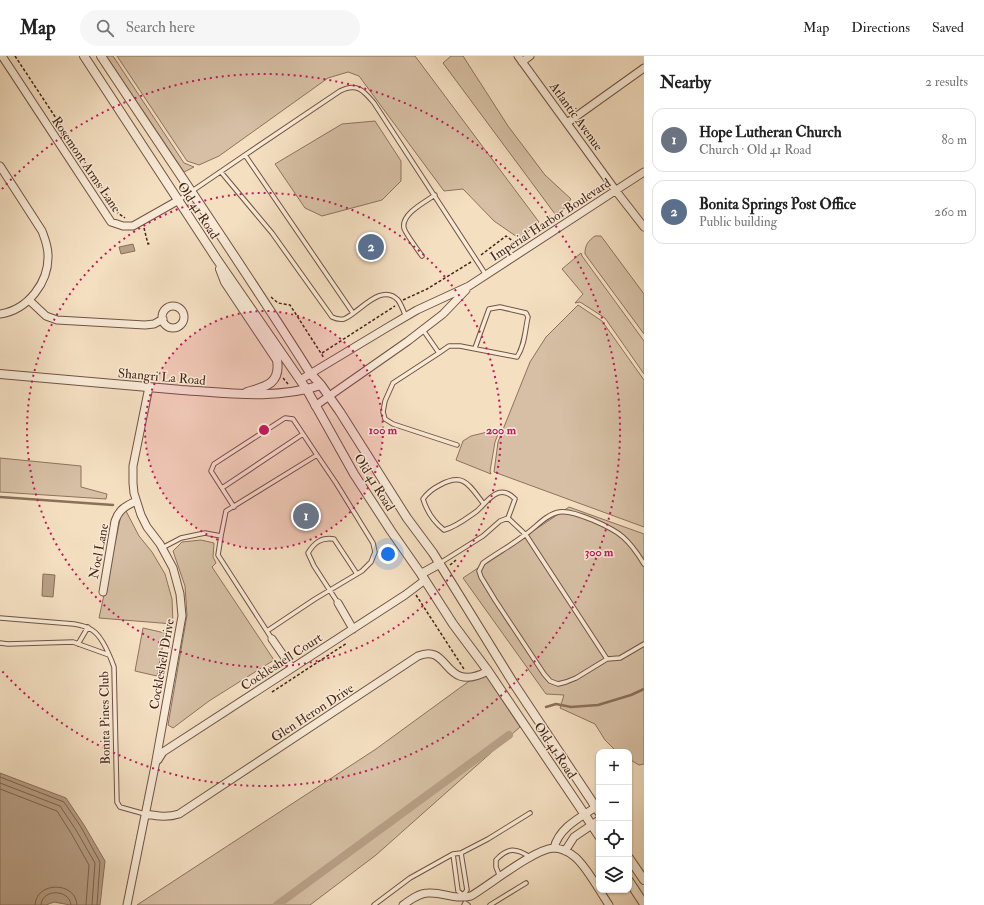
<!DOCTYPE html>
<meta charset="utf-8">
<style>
body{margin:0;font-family:"IM FELL Double Pica",serif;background:#f6f6f6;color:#222}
.controls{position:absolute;right:12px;bottom:12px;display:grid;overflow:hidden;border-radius:8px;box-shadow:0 1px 3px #0004}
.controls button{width:36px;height:36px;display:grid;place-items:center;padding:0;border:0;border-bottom:1px solid #e0e0e0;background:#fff;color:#222;font:20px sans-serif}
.you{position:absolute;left:388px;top:498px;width:14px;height:14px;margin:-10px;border:3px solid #fff;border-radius:50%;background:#1a73e8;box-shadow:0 0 0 6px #1a73e833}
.badge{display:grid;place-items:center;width:26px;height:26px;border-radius:50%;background:#8f2418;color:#fff;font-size:13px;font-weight:700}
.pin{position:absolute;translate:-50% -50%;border:2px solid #fff;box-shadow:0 1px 4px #0006}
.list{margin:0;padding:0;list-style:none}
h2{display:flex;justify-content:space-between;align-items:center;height:52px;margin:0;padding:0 16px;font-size:17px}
h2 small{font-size:13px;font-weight:400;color:#767676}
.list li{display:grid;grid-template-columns:26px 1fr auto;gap:12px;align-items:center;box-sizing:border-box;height:64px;margin:0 8px 8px;padding:0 8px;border:1px solid #e0e0e0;border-radius:12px}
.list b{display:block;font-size:15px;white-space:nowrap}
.list p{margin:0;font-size:13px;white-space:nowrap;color:#767676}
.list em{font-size:13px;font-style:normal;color:#767676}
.icon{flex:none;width:22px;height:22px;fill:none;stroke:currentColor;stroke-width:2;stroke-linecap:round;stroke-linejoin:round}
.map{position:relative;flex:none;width:644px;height:849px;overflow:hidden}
header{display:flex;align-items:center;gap:24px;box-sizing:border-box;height:56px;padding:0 20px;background:#fff;border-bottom:1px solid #e0e0e0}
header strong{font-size:19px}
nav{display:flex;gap:22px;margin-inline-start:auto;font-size:14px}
.search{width:280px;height:36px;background:#f6f6f6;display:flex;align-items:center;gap:10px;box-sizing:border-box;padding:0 14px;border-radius:22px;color:#767676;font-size:15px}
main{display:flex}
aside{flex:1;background:#fff}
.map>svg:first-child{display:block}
</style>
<header>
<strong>Map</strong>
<div class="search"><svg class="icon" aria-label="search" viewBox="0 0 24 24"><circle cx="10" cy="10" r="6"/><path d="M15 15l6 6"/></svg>Search here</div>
<nav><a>Map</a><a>Directions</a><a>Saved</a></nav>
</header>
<main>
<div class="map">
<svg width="644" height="849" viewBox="0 0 644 849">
<rect width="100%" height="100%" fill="#f4dfc1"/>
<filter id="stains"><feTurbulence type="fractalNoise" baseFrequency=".005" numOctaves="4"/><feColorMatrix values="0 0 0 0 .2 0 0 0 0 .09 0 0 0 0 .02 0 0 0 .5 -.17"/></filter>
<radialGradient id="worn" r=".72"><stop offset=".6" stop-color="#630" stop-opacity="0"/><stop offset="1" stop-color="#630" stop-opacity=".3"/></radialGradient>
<!-- green -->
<path fill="#d6bfa4" stroke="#8e725e" d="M106,0H113L184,107L194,111L184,116Z
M117,0H415L539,166L520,183L494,165L463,133L444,135L359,20L348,16L328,22L219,100L199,109L187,105Z
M451,0H463L508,70L545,119L571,143L564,153L555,158L443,7Z
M375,65L401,105V125L382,144L322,160L305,152L275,108L342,68Z
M595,180H601L644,238V278L585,198C585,189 588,185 595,180Z
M581,197L582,200L644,285V318L605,262L580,246L575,247L583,238L562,213Z
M578,249L602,265L644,324V471L494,416L498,386L530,306L546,281Z
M500,373L495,386L490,415L491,418L456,404L463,385L471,380Z
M0,402L81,410V431L107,438L106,443L0,436Z
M569,451L644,478V708L639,709L629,703V696H619L615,694L605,684L595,668L560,652L564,639L546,638L463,522Z
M126,455L139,480L152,496L165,518L172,543L173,568L99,562L121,459Z
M201,484L214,487L213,501L216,507L212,511L274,604L209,645L173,672L168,669L187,559L185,530L173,495L182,486Z
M143,572L165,577L157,620L135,615Z
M483,615L520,671L376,799L310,849H137L376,693Z"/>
<!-- water -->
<path fill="#b8a087" stroke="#8a6f5a" d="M133,188L135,195L121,198L119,191Z
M43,518L55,519L53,541L42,540Z
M0,717L66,742L84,769L105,805L100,849H70L54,846L46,849H0Z"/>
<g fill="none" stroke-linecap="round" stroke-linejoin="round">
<!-- shore -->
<path stroke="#7e624f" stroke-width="1" d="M0,721L64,746L81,771L100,806L97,849
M0,727L60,750L76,774L95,807L92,849
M0,733L57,755L71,777L89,809L86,849
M35,849C36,825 76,825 77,849
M41,849C42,832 70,833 71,849"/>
<!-- stream -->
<path stroke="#8a6f5a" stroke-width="2.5" d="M0,441L113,449
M546,651L556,648L571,651L598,649L631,639L644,633"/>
<!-- canal -->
<path stroke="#b8a087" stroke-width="8" d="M277,849L509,679"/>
<defs>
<path id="service" d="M245,99L353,257
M221,116L272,177L332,261C336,263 339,264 344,263C359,257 381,226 398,244C401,248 404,256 406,261
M179,144L245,99L340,35C357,26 364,35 374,47L486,219
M422,200C418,194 405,177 404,172C401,158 425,146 435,139
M423,274L439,297L393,327L385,345L383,356L385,363L393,368L457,389
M439,297L449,290H460L517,301C525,289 525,274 528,261L526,257L500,251L489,253L475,292
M222,432L303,378
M234,451L211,415L214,408L285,362L293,363L317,399
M508,462L526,479L607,603
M221,480L226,455L317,399L336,427L373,487L375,496L371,506L362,515L315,543L267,575
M162,492L181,482L205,477L221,480L218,499L272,583
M440,507L483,480L500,465L508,462L515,443C499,426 488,445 477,455C467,462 456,471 444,474C434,466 427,456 423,443C428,436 432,433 440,429C464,416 469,429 483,447
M644,508C638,498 632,489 623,481C613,472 573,453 559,456C547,458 536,471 526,478C512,489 497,497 483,507L479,515L481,521L495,544L544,618L550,625L558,628L566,626L576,622L607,603L620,602L644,588
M338,547L314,510L308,497C314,487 321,481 334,483L357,518
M0,562L74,568C80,569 86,570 92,574C102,580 110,600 114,611L117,746L120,751L145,758
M0,587L8,588L73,586L109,599
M78,588L88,571
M453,798L458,835L463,839L467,834L461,797
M500,821L496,811V804C508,791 516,792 530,801
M374,849L410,822L453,798L461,797L488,783L530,757
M464,849L465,847L468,849
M490,849L526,827"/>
<path id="minor" d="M2,0L111,166L123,170H133L179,144
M518,0L616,135L644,171
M522,6L530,0
M567,67L644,12
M0,110L42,175C45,183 48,190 48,199C49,226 28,254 0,258
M29,244L46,260L57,264L145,269L154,268L163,263
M162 261a11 11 0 1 1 22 0a11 11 0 1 1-22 0Z
M300,324L388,271L417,254L469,230L644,116
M315,350L408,285L443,258L466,234
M103,536L115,465C119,453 126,450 136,445
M338,547L353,573
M272,583L292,612
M158,704L163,696L405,539L425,524
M145,758C157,760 167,762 179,758L418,600C451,586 442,639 488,615
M554,792C559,772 579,762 596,751
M565,795L574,781L599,764
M127,849L155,710L182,560L180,538L173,512L160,488L147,471L141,459L134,437L133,427V410L149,331
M403,849C410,844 419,837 428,837C445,836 452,844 471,840C491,828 533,794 553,792C561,792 569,796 575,801C587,811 600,836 609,849"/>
<path id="tertiary" d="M84,0L216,202L307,334L354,418L391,475L421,518L453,568L488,615L577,747L599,780
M101,0C171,106 243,210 310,317L321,329L340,356L407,462L433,497L514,628L599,756
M220,213L225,226L277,304C281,328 265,331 247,336
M0,318C61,323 121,329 182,334C229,337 275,344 321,329
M421,518L439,508
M629,802L644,824
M629,825L644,848"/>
</defs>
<!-- service casing -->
<use href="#service" stroke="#715442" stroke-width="5.5"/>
<!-- minor casing -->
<use href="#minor" stroke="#715442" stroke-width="9"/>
<!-- tertiary casing -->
<use href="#tertiary" stroke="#715442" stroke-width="10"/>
<!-- path -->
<path stroke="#452517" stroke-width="1.5" stroke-dasharray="3 2" stroke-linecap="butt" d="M15,0L110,144L118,157L125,162
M144,172L148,188L151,187
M481,199L506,180L518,189
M271,241L278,247L290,249L324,302
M403,244L427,233L471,206
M322,297L395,250
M283,322L288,328
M450,509L456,504
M416,539L464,613
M272,636L347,587"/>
<!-- service -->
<use href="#service" stroke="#f8ead7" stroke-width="3.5"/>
<!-- minor -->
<use href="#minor" stroke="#f8ead7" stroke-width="7"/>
<!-- tertiary -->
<use href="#tertiary" stroke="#f8ead7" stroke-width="8"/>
</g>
<!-- distance rings -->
<circle cx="264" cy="374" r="119" fill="#c2185b" fill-opacity=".12"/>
<g fill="none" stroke="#c2185b" stroke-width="2" stroke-dasharray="2 4">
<circle cx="264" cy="374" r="119"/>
<circle cx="264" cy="374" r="237"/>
<path d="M2 133A356 356 0 1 1 2 615"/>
</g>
<g text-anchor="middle" stroke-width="3" stroke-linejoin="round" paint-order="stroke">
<!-- street labels -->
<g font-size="13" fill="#452517" stroke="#f8ead7">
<text transform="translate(577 60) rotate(54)" y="5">Atlantic Avenue</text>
<text transform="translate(87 108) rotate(56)" y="5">Rosemont Arms Lane</text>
<text transform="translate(199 154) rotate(57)" y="5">Old 41 Road</text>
<text transform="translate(550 163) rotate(-33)" y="5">Imperial Harbor Boulevard</text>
<text transform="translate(162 320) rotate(5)" y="5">Shangri La Road</text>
<text transform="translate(375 426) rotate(58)" y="5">Old 41 Road</text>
<text transform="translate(98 495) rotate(-79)" y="5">Noel Lane</text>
<text transform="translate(281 605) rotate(-33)" y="5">Cockleshell Court</text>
<text transform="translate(161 608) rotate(-80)" y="5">Cockleshell Drive</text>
<text transform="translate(312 656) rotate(-33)" y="5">Glen Heron Drive</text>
<text transform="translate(104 662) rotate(-91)" y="5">Bonita Pines Club</text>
<text transform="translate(556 694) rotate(56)" y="5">Old 41 Road</text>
</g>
</g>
<circle cx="264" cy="374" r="6" fill="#c2185b" stroke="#f8ead7" stroke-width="2"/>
<g font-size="12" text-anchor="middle" font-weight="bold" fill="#c2185b" stroke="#f8ead7" stroke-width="3" stroke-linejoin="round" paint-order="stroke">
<text x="383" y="378">100 m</text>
<text x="501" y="378">200 m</text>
<text x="599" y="500">300 m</text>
</g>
<rect width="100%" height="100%" filter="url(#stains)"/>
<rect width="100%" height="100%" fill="url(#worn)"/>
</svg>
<div class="controls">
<button>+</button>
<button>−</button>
<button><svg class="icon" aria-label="locate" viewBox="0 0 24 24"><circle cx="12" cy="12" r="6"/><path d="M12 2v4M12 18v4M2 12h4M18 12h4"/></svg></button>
<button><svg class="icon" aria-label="layers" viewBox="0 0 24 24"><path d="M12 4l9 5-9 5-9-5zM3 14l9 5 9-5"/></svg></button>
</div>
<div class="you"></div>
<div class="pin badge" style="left:306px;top:460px;background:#6b7280">1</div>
<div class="pin badge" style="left:371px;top:191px;background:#5c6f8a">2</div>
</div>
<aside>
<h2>Nearby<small>2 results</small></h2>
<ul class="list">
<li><span class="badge" style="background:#6b7280">1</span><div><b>Hope Lutheran Church</b><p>Church · Old 41 Road</p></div><em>80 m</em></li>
<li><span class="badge" style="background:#5c6f8a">2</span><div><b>Bonita Springs Post Office</b><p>Public building</p></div><em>260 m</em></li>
</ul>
</aside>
</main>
